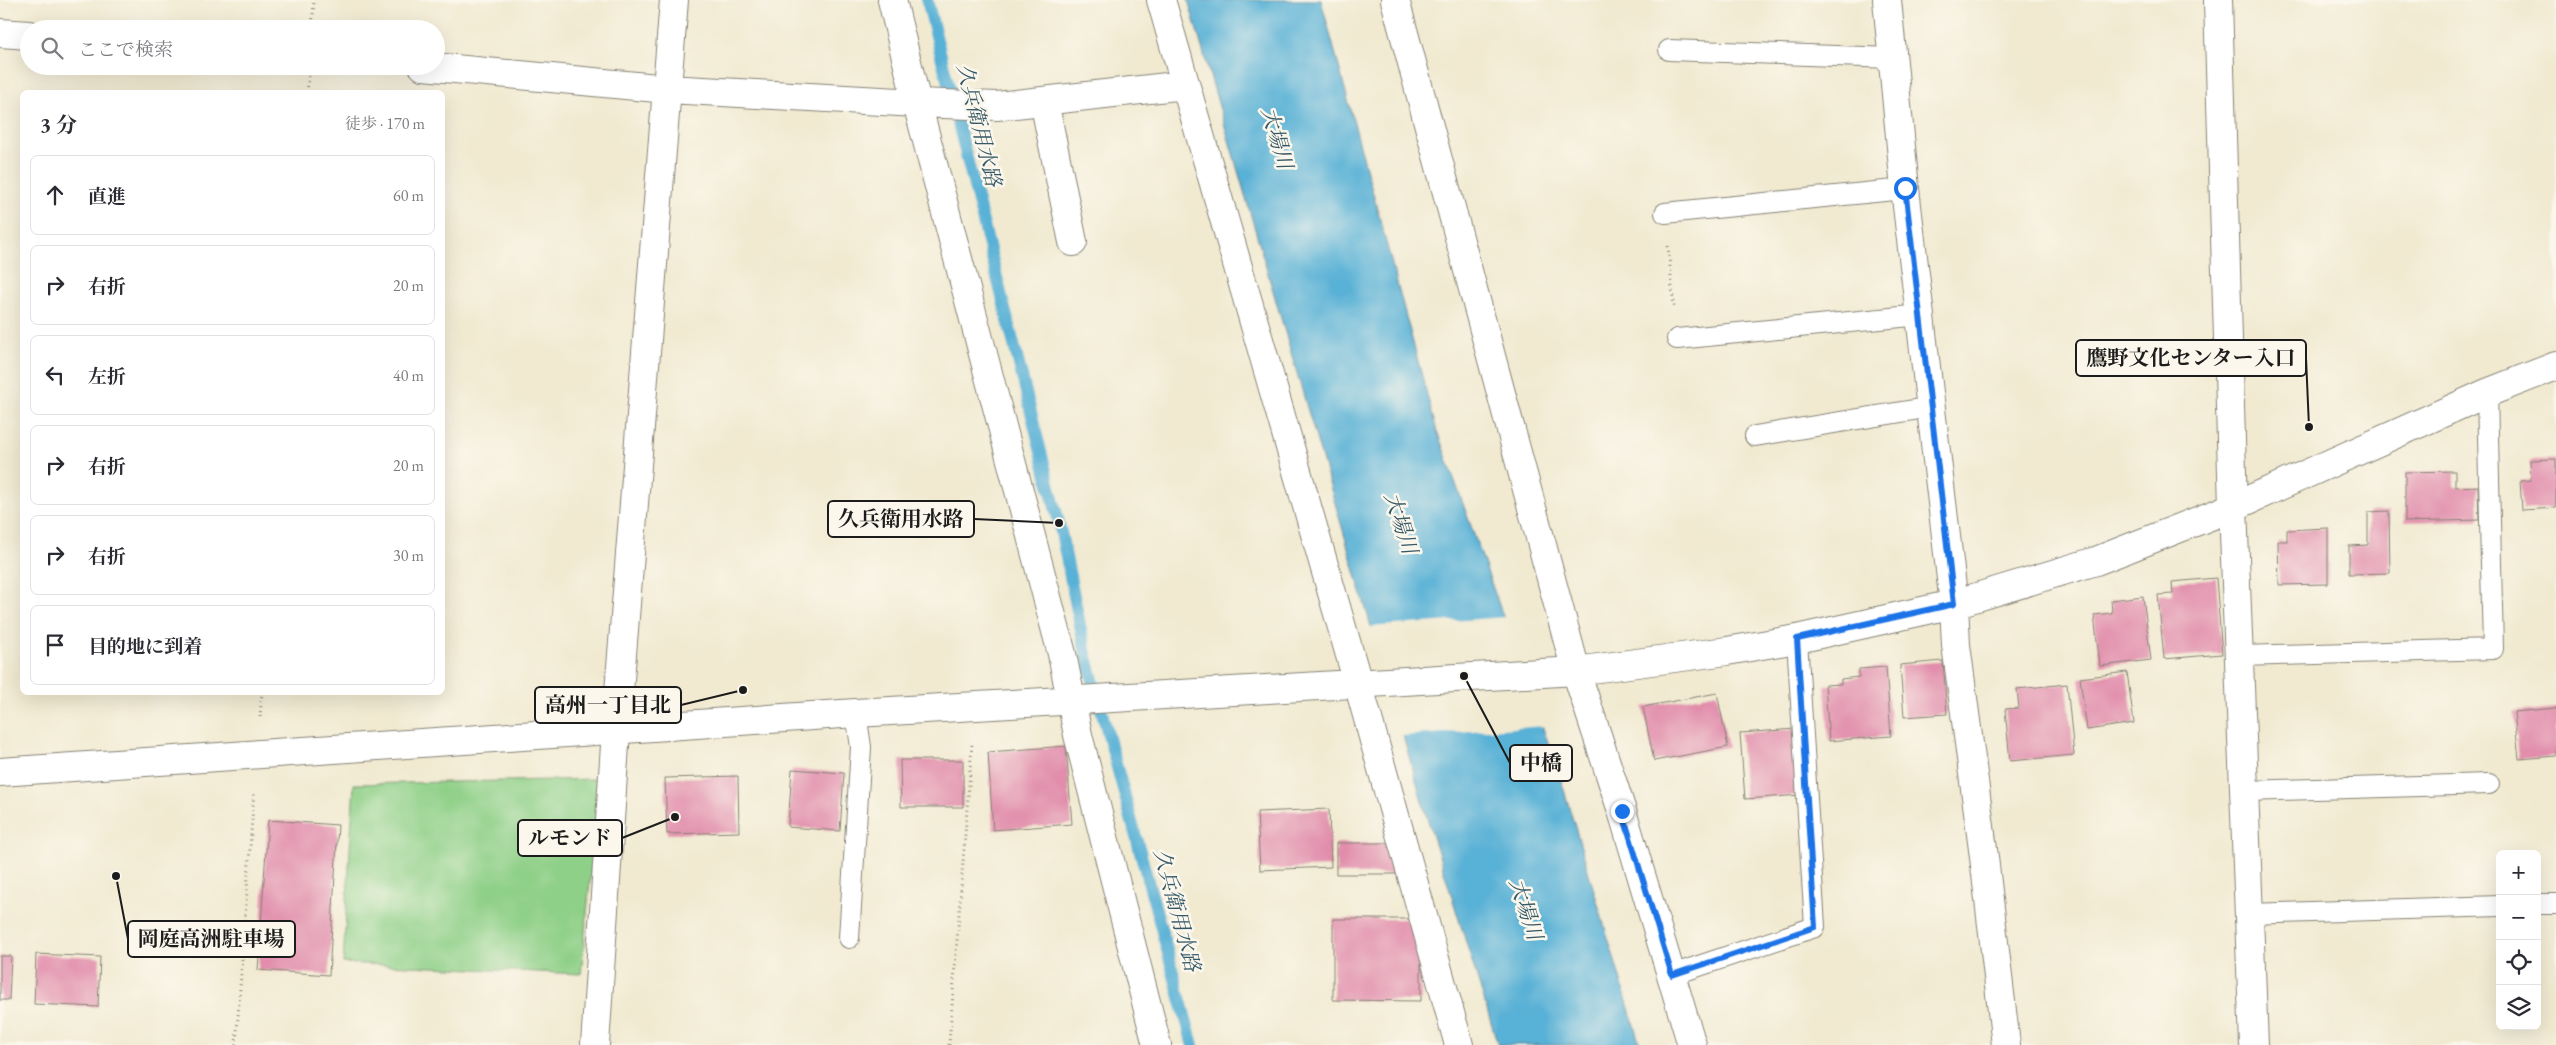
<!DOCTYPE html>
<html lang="ja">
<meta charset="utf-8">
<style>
body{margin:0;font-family:"EB Garamond","Noto Serif JP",serif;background:#f2f2f3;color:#2b2b33}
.controls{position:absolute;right:15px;bottom:15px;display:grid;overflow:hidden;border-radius:8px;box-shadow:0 5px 20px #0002}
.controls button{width:45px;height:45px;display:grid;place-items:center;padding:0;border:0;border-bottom:1px solid #e1e1e2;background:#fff;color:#2b2b33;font:25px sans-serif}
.stop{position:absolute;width:15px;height:15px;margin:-11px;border:4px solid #1a73e8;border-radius:50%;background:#fff}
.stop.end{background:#1a73e8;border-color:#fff;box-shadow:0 1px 5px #0008}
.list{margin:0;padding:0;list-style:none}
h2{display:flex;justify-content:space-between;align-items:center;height:65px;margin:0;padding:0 20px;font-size:21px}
h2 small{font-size:16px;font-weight:400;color:#7c7c81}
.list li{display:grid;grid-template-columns:32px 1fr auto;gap:15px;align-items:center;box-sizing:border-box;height:80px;margin:0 10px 10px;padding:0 10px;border:1px solid #e1e1e2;border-radius:8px}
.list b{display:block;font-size:19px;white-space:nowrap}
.list em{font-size:16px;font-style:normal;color:#7c7c81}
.icon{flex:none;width:28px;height:28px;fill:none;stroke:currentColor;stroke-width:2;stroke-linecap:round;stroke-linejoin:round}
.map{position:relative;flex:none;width:2556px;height:1045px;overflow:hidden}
.search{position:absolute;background:#fff;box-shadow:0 5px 20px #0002;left:20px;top:20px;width:425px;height:55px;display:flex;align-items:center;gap:12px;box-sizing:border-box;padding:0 18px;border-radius:28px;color:#7c7c81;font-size:19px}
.panel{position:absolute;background:#fff;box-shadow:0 5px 20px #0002;left:20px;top:90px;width:425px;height:605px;border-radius:8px}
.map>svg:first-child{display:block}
</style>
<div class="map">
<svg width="2556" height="1045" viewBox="0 0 2556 1045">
<rect width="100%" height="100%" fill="#fbf7ec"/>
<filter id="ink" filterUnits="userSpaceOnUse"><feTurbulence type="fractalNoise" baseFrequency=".02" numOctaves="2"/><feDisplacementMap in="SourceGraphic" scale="10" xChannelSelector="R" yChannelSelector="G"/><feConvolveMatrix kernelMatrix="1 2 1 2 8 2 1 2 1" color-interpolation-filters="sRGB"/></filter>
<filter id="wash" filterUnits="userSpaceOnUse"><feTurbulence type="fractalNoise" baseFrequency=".0096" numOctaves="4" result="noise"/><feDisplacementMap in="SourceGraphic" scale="20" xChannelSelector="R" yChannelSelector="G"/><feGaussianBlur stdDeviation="1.12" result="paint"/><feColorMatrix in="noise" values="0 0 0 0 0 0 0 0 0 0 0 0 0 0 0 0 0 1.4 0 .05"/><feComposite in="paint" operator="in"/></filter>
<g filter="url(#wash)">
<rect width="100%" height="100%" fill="#f1ead1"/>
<!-- green -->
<path fill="#8fd088" stroke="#567652" d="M600,779L581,974L343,963L354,784Z"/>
<!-- water -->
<path fill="#59b1d6" stroke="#3a6679" d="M1188,0H1321L1436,428L1559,773L1640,1045H1498L1422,801Z"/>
<!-- pier -->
<path fill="#f1ead1" d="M1506,617L1545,726L1401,736L1368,627Z"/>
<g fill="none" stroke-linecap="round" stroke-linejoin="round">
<!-- stream -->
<path stroke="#59b1d6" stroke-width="12" d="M927,0L1059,523L1086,654L1193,1045"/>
</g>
<g id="blocks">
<!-- building -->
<path fill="#e18dab" d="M2556,459V508L2522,510L2520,481L2531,480L2530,460Z
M2455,471V487L2478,486L2479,520L2405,522V472Z
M2389,511L2390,573L2349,574V546L2368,545V512Z
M2328,528V584L2279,585L2278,541H2287V530Z
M2216,578L2222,654L2164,659L2158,595L2173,594L2172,582Z
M2143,596L2151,660L2100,666L2094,615L2112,613L2111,600Z
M1943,661L1947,714L1904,717L1900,665Z
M1886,667L1891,736L1829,741L1825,685L1841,684V679L1859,677V669Z
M2127,672L2134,723L2087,730L2080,678Z
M2067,684L2074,755L2010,761L2005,709L2019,708L2017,689Z
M1717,693L1728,747L1654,761L1643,707Z
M2556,708V756L2519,759L2514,712Z
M1796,729L1801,795L1745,799L1740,733Z
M1066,746L1072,824L993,830L988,752Z
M900,760H963V807H901Z
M792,769L844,773L840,831L788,827Z
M738,776L739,832L667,834L665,778Z
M1329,809L1331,867L1260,870L1257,812Z
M268,820L338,825L329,975L258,970Z
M1336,843H1396V874H1336Z
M1333,919H1421V1001L1333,1000Z
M36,954L100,957L98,1007L34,1004Z
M0,956H11L9,1000H0Z"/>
</g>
</g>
<g filter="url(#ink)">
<use href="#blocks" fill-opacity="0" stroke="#868376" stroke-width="1"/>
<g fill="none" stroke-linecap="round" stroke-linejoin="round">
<defs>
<path id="service" d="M1669,50L1893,58
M1665,213L1905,189
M1677,339L1921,315
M1755,436L1932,407
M2240,656L2493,649L2487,393
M2245,791L2489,784
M2537,904H2556
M2250,914L2500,906
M849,938L861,747L856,713
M1672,975L1815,927L1797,639"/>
<path id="minor" d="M892,0L917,103L1062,654L1078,735L1157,1045
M1161,0L1358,683L1459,1045
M1395,0L1576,671L1622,811L1692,1045
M1887,0L1905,189L1954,604L1956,645L1984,857L2006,1045
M2218,0L2233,507L2254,1045
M0,33L29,35
M423,66L668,89L917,103L997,106L1185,85
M1044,101L1073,242
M595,1045L616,730L674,0"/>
<path id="tertiary" d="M0,772L856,713L1576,671L1727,651L1797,639L1954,604L2096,561L2233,507L2487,393L2556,366"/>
</defs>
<!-- service casing -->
<use href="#service" stroke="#868376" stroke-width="22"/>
<!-- minor casing -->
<use href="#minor" stroke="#868376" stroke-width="30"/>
<!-- tertiary casing -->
<use href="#tertiary" stroke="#868376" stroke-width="30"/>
<!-- path -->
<path stroke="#868376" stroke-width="3" stroke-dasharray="1 4" stroke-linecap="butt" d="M312,29L314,0
M307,92L310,66
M1668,246L1674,307
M260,717L262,692
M236,1045L254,791
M949,1045L972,744"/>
<!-- service -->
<use href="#service" stroke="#fff" stroke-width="20"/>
<!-- minor -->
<use href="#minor" stroke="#fff" stroke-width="28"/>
<!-- tertiary -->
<use href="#tertiary" stroke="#fff" stroke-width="28"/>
</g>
</g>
<g fill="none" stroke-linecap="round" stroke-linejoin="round" filter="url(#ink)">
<!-- route -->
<path stroke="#1a73e8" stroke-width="6" d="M1622,811L1672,975L1815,927L1797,639L1954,604L1905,188"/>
</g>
<g text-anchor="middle" stroke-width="5" stroke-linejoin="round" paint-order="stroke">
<!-- water labels -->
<g font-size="21" font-style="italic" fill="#345866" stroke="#fbf7ec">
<text transform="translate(979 125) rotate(76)" y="7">久兵衛用水路</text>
<text transform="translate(1277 138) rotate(74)" y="7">大場川</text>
<text transform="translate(1401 523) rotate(72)" y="7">大場川</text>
<text transform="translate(1526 909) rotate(72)" y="7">大場川</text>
<text transform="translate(1177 910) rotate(75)" y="7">久兵衛用水路</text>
</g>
</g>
<!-- callouts -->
<path fill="none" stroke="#1c1c1c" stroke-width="2" d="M2309 427L2306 358M1059 523L974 519M743 690L681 705M1464 676L1510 763M675 817L622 838M116 876L128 939"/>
<g fill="#1c1c1c" stroke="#fbf7ec" stroke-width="2">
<circle cx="2309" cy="427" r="5"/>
<circle cx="1059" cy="523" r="5"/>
<circle cx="743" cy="690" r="5"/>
<circle cx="1464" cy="676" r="5"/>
<circle cx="675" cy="817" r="5"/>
<circle cx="116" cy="876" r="5"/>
</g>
<g fill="#fbf7ec" stroke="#1c1c1c" stroke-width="2">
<rect x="2076" y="340" width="230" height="36" rx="5"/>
<rect x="828" y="501" width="146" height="36" rx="5"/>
<rect x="535" y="687" width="146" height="36" rx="5"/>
<rect x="1510" y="745" width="62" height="36" rx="5"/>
<rect x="518" y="820" width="104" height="36" rx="5"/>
<rect x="128" y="921" width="167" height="36" rx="5"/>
</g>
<g font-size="21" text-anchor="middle" font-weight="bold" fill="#1c1c1c">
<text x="2191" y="365">鷹野文化センター入口</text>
<text x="901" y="526">久兵衛用水路</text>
<text x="608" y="712">高州一丁目北</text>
<text x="1541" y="770">中橋</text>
<text x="570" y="845">ルモンド</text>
<text x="211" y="946">岡庭高洲駐車場</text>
</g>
</svg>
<div class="controls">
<button>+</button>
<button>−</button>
<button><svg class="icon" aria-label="locate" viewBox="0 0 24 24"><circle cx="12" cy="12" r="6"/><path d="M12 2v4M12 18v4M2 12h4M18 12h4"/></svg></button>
<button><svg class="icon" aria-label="layers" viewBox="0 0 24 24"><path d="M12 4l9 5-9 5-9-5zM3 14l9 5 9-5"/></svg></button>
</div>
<div class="stop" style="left:1905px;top:188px"></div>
<div class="stop end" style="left:1622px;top:811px"></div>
<div class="search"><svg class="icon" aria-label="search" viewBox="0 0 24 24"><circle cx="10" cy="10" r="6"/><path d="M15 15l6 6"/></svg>ここで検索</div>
<section class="panel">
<h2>3 分<small>徒歩 · 170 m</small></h2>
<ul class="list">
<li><svg class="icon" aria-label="ahead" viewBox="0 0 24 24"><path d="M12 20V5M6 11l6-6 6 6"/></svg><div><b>直進</b></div><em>60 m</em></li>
<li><svg class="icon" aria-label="right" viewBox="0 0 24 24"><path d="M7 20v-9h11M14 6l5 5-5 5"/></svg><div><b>右折</b></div><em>20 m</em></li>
<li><svg class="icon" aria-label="left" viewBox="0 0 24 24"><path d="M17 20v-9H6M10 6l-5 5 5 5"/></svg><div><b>左折</b></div><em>40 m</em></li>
<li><svg class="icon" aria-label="right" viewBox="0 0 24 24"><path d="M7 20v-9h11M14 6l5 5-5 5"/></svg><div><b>右折</b></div><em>20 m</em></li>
<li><svg class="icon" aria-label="right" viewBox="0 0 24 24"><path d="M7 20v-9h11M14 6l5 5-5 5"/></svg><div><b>右折</b></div><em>30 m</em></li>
<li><svg class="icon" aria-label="arrive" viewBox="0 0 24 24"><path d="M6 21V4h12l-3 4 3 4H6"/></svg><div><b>目的地に到着</b></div></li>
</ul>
</section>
</div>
